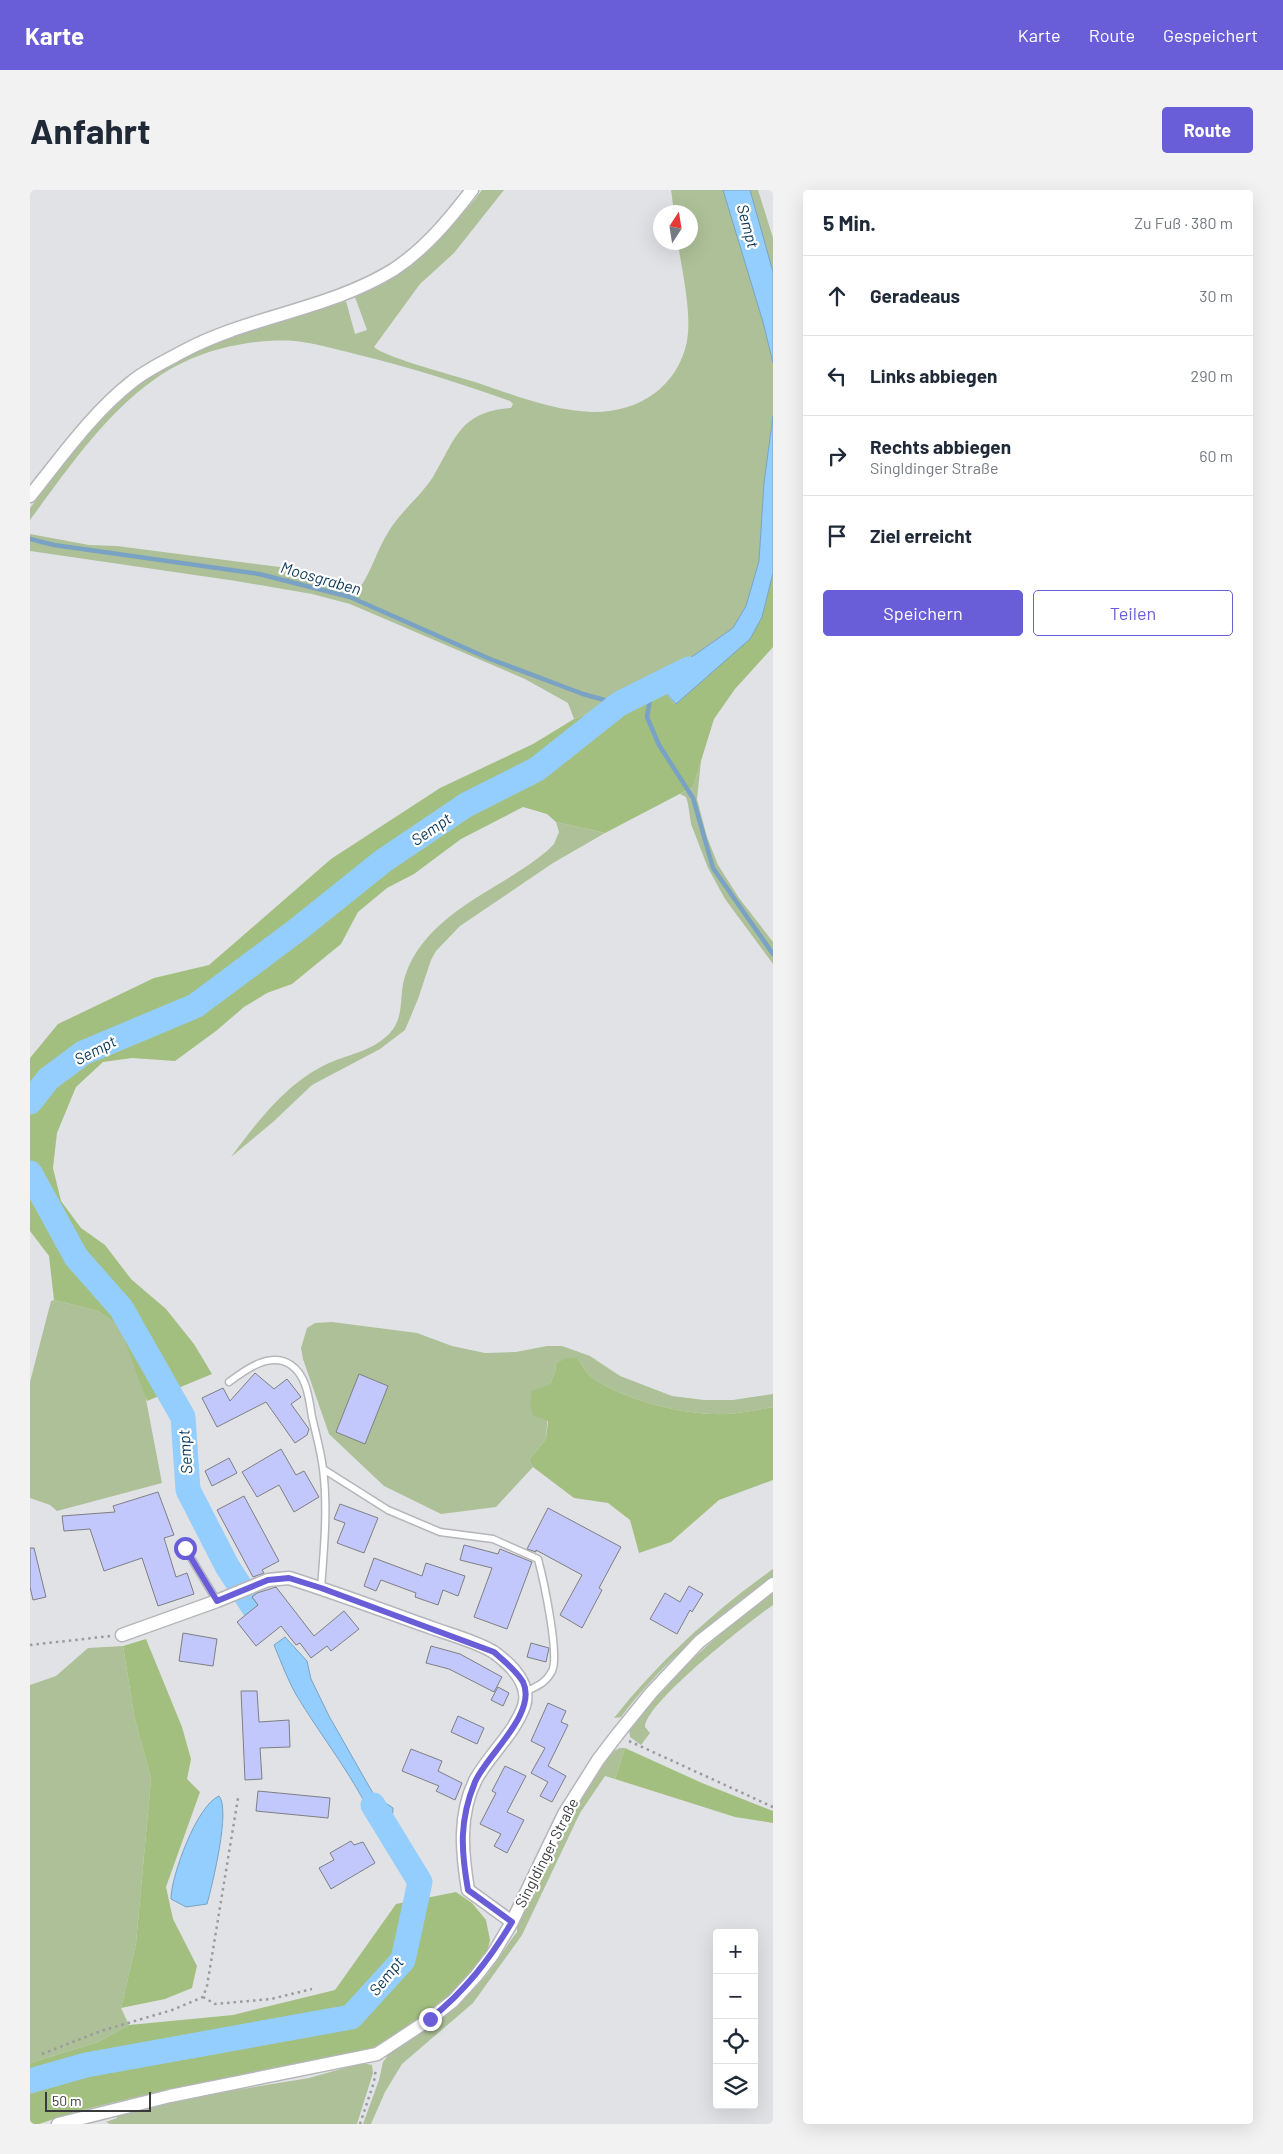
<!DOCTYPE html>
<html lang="de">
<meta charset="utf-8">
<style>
body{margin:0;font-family:Barlow,sans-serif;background:#f2f2f3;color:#1f2937}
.controls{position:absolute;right:15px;bottom:15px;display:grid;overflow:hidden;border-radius:5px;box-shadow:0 5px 20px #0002}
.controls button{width:45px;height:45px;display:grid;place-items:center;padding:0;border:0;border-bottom:1px solid #e0e1e3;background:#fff;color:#1f2937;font:25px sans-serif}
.compass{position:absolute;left:623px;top:15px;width:45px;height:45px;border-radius:50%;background:#fff;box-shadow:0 5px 20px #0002;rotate:12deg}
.scale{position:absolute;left:15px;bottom:12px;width:106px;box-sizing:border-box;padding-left:5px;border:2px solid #393a3b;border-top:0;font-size:14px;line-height:18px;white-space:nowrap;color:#393a3b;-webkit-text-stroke:4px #fff;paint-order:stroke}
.stop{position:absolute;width:15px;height:15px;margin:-11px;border:4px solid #695ed8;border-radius:50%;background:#fff}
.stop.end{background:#695ed8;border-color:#fff;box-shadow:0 1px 5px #0008}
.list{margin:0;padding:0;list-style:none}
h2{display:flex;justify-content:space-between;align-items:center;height:65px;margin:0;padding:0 20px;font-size:21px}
h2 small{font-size:16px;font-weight:400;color:#747a83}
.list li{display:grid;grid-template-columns:32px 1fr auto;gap:15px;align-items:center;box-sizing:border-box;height:80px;padding:0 20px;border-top:1px solid #e0e1e3}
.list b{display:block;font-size:19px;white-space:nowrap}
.list p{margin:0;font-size:16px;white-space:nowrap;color:#747a83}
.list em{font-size:16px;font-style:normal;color:#747a83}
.actions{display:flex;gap:10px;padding:15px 20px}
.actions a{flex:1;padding:11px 0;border:1px solid #695ed8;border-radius:5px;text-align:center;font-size:18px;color:#695ed8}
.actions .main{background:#695ed8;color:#fff}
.icon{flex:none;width:28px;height:28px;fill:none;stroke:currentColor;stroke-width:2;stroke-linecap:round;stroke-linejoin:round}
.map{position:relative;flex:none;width:743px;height:1934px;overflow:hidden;border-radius:5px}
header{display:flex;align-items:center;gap:30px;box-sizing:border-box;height:70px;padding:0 25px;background:#695ed8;color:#fff}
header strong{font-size:24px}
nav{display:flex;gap:28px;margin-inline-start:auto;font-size:18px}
.intro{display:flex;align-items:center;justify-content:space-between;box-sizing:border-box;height:120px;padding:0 30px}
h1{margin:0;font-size:35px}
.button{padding:12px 22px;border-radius:5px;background:#695ed8;color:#fff;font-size:18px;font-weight:700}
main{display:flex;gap:30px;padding:0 30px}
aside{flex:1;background:#fff;border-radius:5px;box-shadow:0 5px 20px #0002}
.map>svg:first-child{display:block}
</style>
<header>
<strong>Karte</strong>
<nav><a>Karte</a><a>Route</a><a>Gespeichert</a></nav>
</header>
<div class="intro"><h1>Anfahrt</h1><a class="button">Route</a></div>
<main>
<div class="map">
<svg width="743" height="1934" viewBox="0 0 743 1934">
<rect width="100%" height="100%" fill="#e1e2e6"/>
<!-- green -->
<path fill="#adc097" d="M452,0H474L424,63L390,94L344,157C356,168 427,186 448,193C484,205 524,221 562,222C608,223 648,197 657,151C662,122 652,82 648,53L661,52V22H644L641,0H693L733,132L743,174V226L734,293L729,371L716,416L703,438L626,492L628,495L544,529L538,513L495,489L320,414L282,404L206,391L0,361V344L59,355L87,356L258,378L303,390L324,399H329C342,381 347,359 359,341C371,321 390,307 403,287C426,249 429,222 481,218L483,214L480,211C429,193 377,176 325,164C305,159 285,153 265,151C218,148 164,161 125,189C74,225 37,280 0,330V318C32,277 69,221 110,191C166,151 251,133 316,111L325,144L337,140L325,107C383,79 412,50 452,0Z
M720,0H728L743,48V82Z
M671,571L667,609L677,647L688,675L709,708L743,752V774L695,709L678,678L661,634L658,614L656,607L650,604L663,597Z
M526,632L575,643L523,673L430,736L406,761L401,770L388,809L375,840L350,859L282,895L243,932L201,967C228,931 257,892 299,873C320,864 342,861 359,844C373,830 370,812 373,794C375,785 379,774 384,766C414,716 474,697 517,661L524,654L529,642Z
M24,1110L68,1121L89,1136L114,1199L132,1293L27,1321L20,1315L0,1308V1192L21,1111Z
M302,1132L387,1143L422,1156L455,1163L486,1162L517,1156H532L560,1166L590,1186L642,1206L674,1210H703L743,1204V1217C723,1221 702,1225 682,1224C643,1222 597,1210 564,1189C557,1184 552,1176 548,1168L526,1174L525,1182L520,1194L516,1249L499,1270L503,1277L466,1317L411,1324L354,1296L299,1244L273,1169L271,1158L277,1138L285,1133Z
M743,1379V1387C686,1426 633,1472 591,1527L584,1528C629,1471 684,1421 743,1379Z
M743,1403V1415C720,1431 616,1512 615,1537L620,1543L611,1555L600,1547L599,1538C641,1487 689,1441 743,1403Z
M93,1456L104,1525L121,1589L106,1753L91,1818L99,1835L68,1852L0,1873V1495L26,1486L58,1458Z
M590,1558H595L585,1589L575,1586L550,1623L492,1745L443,1813L372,1874L355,1902L341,1934H333L349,1890L353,1872L357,1867L356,1864C394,1842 430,1818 458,1783C468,1770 477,1755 487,1742V1737L542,1622L581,1562Z
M332,1873L342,1875L343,1883L327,1934H80L76,1932L87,1928L86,1924L176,1905L279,1888Z"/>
<!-- forest -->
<path fill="#a3bf80" d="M743,383V457L705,499L684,529L663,597L575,643L526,632L517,624L493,617L431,649L384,684L357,698L328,722L311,754L262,794L237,803L214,817L186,841L145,871L102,868L73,872L46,897L27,943L23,978L31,1011L51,1038L75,1055L101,1089L136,1119L164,1154L182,1184L117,1211L89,1136L68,1121L24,1110L19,1066L0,1041V868L28,834L124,788L179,775L301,669L410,598L503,554L544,529L628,495L645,514L720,449L732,427Z
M536,1168H548C552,1176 557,1184 564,1189C597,1210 643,1222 682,1224C702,1225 723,1221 743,1217V1290L689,1310L641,1352L609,1363L600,1330L578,1313L544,1308L503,1277L499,1270L516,1249L518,1231L503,1225L500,1216L502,1201L520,1194L525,1182L526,1174Z
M116,1449L152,1537L161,1569L157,1589L170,1602L136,1697L143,1729L167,1776L162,1798L135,1809L91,1818L106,1753L121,1589L104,1525L93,1456Z
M595,1558L672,1593L743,1621V1633L705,1627L585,1589Z
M426,1702L442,1713L456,1730L460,1750L457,1762L445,1779L409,1817L347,1858L102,1908L48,1921L9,1934H0V1873L68,1852L99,1835L203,1825L305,1800L366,1714Z"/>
<!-- water -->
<path fill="#94cefe" stroke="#79a2c4" d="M693,0H720L743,82V173L733,132Z
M743,226V383L732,427L720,449L646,514L626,492L703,438L716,416L729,371L734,293Z
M255,1447L277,1471L281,1489L299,1526L344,1605L363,1618L361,1653L351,1649C334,1600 297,1555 270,1511C259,1494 252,1474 244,1455Z
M189,1606C201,1619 182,1696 177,1714L156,1717L141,1709C141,1686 167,1615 189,1606Z"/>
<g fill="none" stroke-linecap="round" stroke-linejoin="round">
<!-- stream -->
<path stroke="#79a2c4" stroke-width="4.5" d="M0,349L24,355L229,384L320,407L460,469L553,504L589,514
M622,498L617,527L629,555L663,608L683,678L743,764"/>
<!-- river -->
<path stroke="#94cefe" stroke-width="25" d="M0,912L18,889L53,863L165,816L267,740L353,671L436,615L507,579L589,514L659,479
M0,983L46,1067L91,1118L153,1227L158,1300L197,1376L224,1418
M0,1891L56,1875L321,1827L373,1770L390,1692L343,1615"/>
</g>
<!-- building -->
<path fill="#c3c8fc" stroke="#7e7f82" d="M225,1183L244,1199L257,1189L271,1207L261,1214L279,1239L277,1245L265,1253L236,1212L187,1237L172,1208L193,1198L200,1211Z
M329,1184L358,1196L335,1254L306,1242Z
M251,1259L266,1285L274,1281L289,1307L264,1322L249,1295L227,1307L212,1282Z
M199,1268L207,1283L182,1296L175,1281Z
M128,1302L144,1345L134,1348L146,1387L157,1383L164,1404L128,1416L112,1368L74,1381L60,1339L34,1341L32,1326L85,1322L83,1316Z
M214,1306L249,1371L232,1380L234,1383L223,1387L187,1320Z
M310,1314L348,1328L334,1363L307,1353L315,1333L304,1329Z
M518,1318L591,1357L569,1398L572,1400L552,1438L530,1425L552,1385L506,1360V1362L497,1359Z
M434,1355L468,1364L470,1359L502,1372L477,1439L444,1427L462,1378L430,1370Z
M0,1358H4L16,1407L3,1410L0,1397Z
M344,1368L392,1386L396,1373L435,1386L428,1406L413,1400L408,1415L385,1407L386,1403L351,1390L346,1401L334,1396Z
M659,1396L673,1404L662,1422L660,1420L647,1444L620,1429L635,1403L650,1412Z
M246,1397L284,1446L314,1421L329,1439L301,1461L297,1456L281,1468L270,1453L266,1455L251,1436L226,1456L207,1432L228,1415L222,1407L227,1403Z
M153,1443L187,1449L183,1476L149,1471Z
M501,1453L519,1458L516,1472L497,1467Z
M401,1456L430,1464L472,1487L464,1502L419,1479L396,1473Z
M468,1497L479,1503L473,1516L461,1510Z
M211,1501H227L229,1532L259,1530L260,1557L230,1558L232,1589L215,1590Z
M518,1513L536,1521L531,1532L538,1535L518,1576L536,1586L522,1612L510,1606L518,1592L501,1583L515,1558L501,1551Z
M428,1526L454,1538L447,1554L421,1542Z
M381,1559L412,1571L408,1581L432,1593L425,1610L406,1601L409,1596L372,1581Z
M475,1576L496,1586L477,1622L494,1630L477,1663L464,1656L471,1644L450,1634L466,1603L462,1601Z
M228,1601L300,1608L298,1628L226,1621Z
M321,1651L324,1655L333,1652L345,1673L301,1699L289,1678L304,1670L300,1663Z"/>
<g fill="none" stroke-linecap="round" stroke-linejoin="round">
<defs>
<path id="service" d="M199,1192C215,1180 240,1161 261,1175C277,1186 279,1209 282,1227C286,1244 291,1262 293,1279C298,1318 294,1359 291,1398
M293,1279L358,1320L410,1342L463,1349L508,1369C513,1388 530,1465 522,1481C516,1493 507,1496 495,1502
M155,1358L187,1411"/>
<path id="minor" d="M0,306C32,266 63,222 103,191C118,179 136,171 152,162C218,126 298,120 363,80C395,59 419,30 442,0
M92,1445L187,1411L238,1390L259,1388C307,1403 354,1421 402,1438C419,1444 451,1453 465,1463C481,1475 501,1494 494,1516C484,1544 460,1564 446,1589C428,1624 432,1663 438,1700L482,1732
M28,1934L140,1906L347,1864L400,1829L423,1811L446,1786L463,1764L482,1732L534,1624L568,1570L587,1545L621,1503L669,1452L743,1394"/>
</defs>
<!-- service casing -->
<use href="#service" stroke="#b5b6ba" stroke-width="9"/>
<!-- minor casing -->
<use href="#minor" stroke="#b5b6ba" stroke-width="15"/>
<!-- path -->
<path stroke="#9a9b9e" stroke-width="2.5" stroke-dasharray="2.5 4" stroke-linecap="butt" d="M0,1455L81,1446
M599,1551L743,1617
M173,1807L185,1814L241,1809L282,1799
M12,1864L71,1841L142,1820L173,1807L177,1796L208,1608
M330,1934L344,1892L346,1878"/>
<!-- service -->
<use href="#service" stroke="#fff" stroke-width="6"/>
<!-- minor -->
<use href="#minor" stroke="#fff" stroke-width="12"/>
</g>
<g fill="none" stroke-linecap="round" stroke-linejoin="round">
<!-- route -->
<path stroke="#695ed8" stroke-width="6" d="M155,1358L187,1411L238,1390L259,1388L291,1398L464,1462C474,1471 486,1480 493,1492C508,1523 456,1566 445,1592C429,1631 431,1660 438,1700L482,1732C459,1770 435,1801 400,1829"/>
</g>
<g text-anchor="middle" stroke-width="4.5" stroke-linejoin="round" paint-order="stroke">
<!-- street labels -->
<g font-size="15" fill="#393a3b" stroke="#fff">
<text transform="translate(517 1663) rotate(-63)" y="5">Singldinger Straße</text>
</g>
<!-- water labels -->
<g font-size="16" font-style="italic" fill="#0b3857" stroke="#fff">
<text transform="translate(718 36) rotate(75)" y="6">Sempt</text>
<text transform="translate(291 388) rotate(16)" y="6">Moosgraben</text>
<text transform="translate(401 639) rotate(-34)" y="6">Sempt</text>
<text transform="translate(65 860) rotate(-27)" y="6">Sempt</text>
<text transform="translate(155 1262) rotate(-94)" y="6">Sempt</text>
<text transform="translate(356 1786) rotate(-51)" y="6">Sempt</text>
</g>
</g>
</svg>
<div class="controls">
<button>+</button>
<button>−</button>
<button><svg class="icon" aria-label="locate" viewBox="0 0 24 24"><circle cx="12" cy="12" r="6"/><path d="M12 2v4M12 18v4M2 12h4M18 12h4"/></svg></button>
<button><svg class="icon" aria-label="layers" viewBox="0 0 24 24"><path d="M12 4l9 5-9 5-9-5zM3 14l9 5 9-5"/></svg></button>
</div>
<svg class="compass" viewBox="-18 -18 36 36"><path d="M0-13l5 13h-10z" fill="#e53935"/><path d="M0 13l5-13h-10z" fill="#747a83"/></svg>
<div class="scale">50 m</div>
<div class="stop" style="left:155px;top:1358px"></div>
<div class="stop end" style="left:400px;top:1829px"></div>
</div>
<aside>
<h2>5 Min.<small>Zu Fuß · 380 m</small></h2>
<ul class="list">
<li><svg class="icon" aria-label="ahead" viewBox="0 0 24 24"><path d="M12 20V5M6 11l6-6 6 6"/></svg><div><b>Geradeaus</b></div><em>30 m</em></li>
<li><svg class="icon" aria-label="left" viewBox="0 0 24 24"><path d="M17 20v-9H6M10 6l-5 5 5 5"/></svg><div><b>Links abbiegen</b></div><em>290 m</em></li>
<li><svg class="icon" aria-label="right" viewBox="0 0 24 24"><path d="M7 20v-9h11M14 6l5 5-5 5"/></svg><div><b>Rechts abbiegen</b><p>Singldinger Straße</p></div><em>60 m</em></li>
<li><svg class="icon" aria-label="arrive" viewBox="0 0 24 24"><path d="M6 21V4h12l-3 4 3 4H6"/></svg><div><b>Ziel erreicht</b></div></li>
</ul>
<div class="actions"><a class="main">Speichern</a><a>Teilen</a></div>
</aside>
</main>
